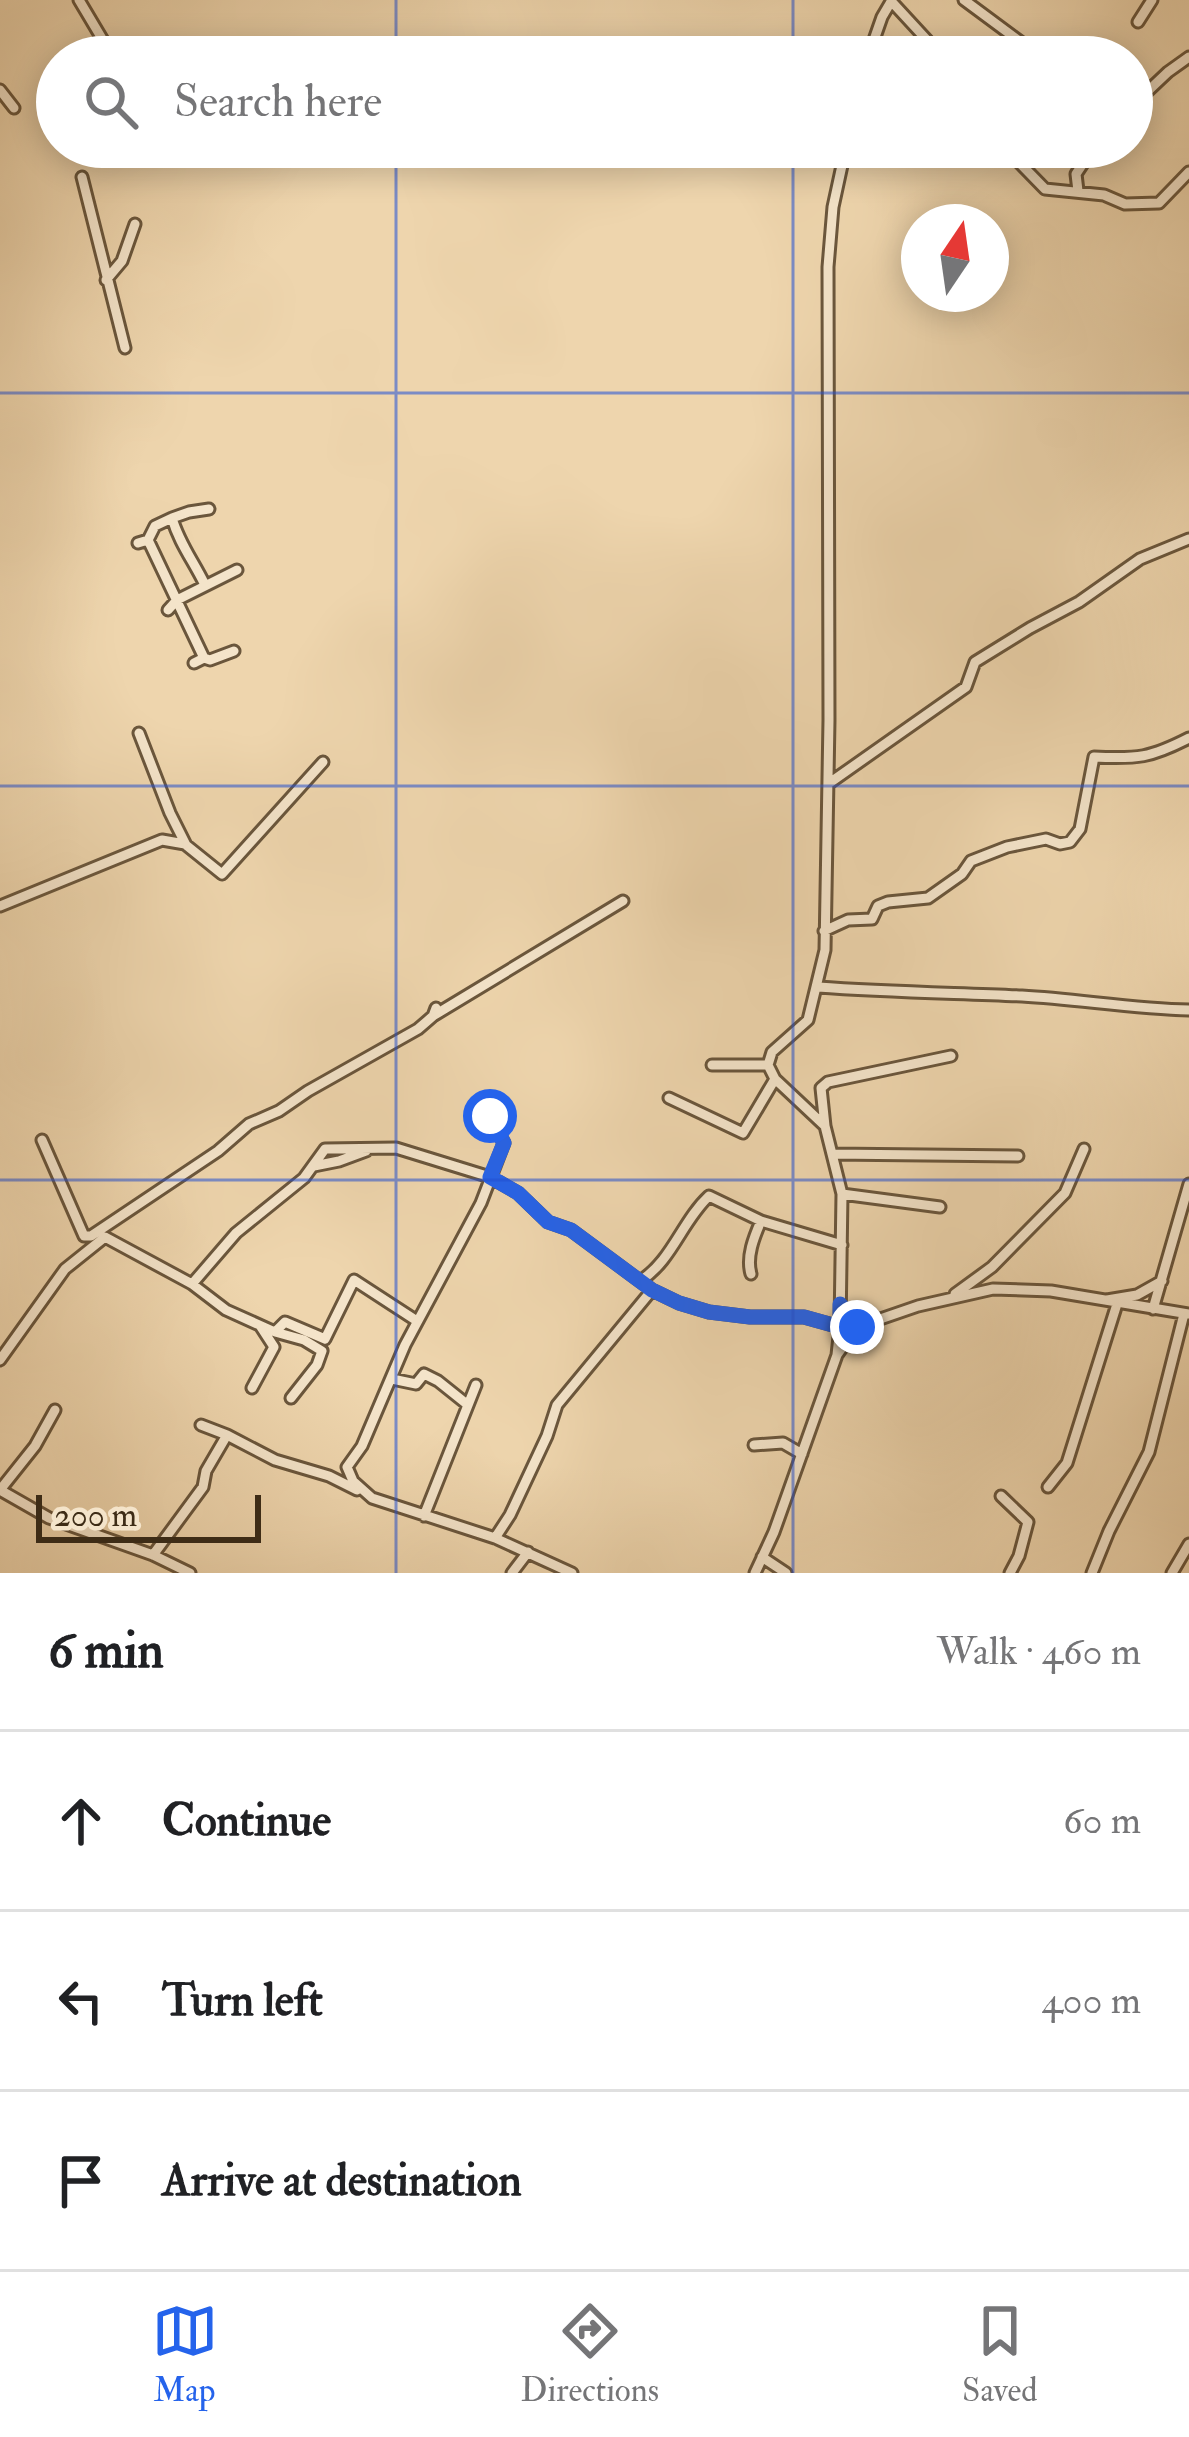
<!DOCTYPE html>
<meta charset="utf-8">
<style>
body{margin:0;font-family:"IM FELL Double Pica",serif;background:#f2f2f2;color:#202124}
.compass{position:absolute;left:901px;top:204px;width:108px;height:108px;border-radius:50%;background:#fff;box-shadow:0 6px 30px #0003;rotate:13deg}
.scale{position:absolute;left:36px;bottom:30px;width:225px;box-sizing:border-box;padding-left:12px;border:6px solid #3e2c16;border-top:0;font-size:33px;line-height:42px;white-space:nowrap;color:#3e2c16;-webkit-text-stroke:9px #f4e4ca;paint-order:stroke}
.stop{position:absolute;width:36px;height:36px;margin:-27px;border:9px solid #2563eb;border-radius:50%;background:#fff}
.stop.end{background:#2563eb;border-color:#fff;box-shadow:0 3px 12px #0008}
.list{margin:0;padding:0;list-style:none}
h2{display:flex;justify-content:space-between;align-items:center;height:156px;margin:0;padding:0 48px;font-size:51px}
h2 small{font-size:39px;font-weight:400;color:#757577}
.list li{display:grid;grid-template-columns:78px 1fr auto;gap:36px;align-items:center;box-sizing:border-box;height:180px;padding:0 48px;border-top:3px solid #e0e0e0}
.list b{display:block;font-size:45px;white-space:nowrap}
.list em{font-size:39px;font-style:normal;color:#757577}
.icon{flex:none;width:66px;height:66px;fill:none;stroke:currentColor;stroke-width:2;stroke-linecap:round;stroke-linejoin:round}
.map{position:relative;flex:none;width:1189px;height:1573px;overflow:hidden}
.search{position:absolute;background:#fff;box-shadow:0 6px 30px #0003;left:36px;right:36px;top:36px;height:132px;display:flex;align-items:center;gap:30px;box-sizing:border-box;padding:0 42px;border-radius:66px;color:#757577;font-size:45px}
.sheet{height:696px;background:#fff}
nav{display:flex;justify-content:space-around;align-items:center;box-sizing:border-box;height:168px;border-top:3px solid #e0e0e0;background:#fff;font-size:33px;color:#757577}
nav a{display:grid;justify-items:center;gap:6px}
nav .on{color:#2563eb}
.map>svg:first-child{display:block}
</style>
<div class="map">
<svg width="1189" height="1573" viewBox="0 0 1189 1573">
<rect width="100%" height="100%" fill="#eed5ad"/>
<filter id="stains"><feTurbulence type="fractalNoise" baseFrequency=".00167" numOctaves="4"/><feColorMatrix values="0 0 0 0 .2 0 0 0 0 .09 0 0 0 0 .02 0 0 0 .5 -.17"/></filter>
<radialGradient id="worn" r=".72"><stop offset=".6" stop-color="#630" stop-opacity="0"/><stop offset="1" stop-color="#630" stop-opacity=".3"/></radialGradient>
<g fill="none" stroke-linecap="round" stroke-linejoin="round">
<defs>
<path id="street" d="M79,0L104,42
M964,0L1041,57
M891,1L927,40L939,57
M1138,22L1152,0
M868,57L882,17L892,0
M0,90L14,108
M1132,106L1168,72L1189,57
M1004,147L1045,189L1104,195L1125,204L1159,203L1189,172
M82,177L125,348
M1078,191L1076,174L1094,147
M106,280L122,261L135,224
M148,540L204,658L194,663
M138,543L148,540L155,526L172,518
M205,585C194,562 179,543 172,518L189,512L209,509
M168,610L177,600L237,570
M204,658L210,660L234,651
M139,733L170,813L186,845L222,874L323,762
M828,784L966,687L975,662L1030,628L1079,602L1140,559L1189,539
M0,906L162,840L185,844
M824,931L848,920L872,919L878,906L888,902L928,898L962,874L971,861L1007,847L1046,839L1060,844L1070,842L1080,829L1094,757C1138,759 1150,758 1189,738
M818,987C886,992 954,993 1022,996C1078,999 1133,1009 1189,1010
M433,1016L623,901
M712,1065H768
M669,1098L743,1133L775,1079
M490,1116L504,1143L481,1203L405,1345L362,1446L347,1467L353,1481L372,1498L495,1538L572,1573
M825,1126L821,1088L828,1082L951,1056
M42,1140L84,1236H91L218,1151L249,1124L279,1111L308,1091L418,1029L433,1016L436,1008
M832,1154L1018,1156
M314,1166L339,1161L366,1151
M842,1194L940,1207
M751,1274C746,1257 754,1237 761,1221
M640,1281C672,1261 682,1221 709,1196L761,1221L842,1245
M192,1284L236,1233L304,1178L325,1149L396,1148L490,1177L518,1193L548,1222L571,1230L652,1290L679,1303L709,1312L750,1317H804L840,1327
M955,1294L992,1267L1065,1193L1084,1149
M1107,1300L1137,1295L1162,1281
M1153,1309L1189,1184
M275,1332L304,1340L322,1351L317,1365L291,1398
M837,1355L840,1327L842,1194L825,1126L775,1079L768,1065L772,1052L808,1020L825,950L829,720L828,267L833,207L846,147
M0,1360L65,1269L105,1237L192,1284L226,1310L275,1332L285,1322L325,1339L354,1280L417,1321
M392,1379L416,1384L424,1374L438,1381L468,1405
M252,1388L274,1347L261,1327
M55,1410L35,1446L0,1490L49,1518L153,1555L190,1573
M201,1425L227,1435L275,1460L329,1476L357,1490
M754,1445L783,1443L802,1454
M1048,1487L1067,1463L1117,1304
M1001,1496L1028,1522L1019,1556L1010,1573
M424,1516L476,1385
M495,1538L510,1515L547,1436L557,1405L652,1290
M153,1555L203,1487L206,1471L227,1435
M762,1557L786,1573
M512,1573L528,1552
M755,1573L774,1532L837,1355L857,1327L918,1306L993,1289L1051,1291L1189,1314
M1092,1573L1109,1531L1149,1452L1184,1314
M1172,1573L1189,1544"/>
</defs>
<!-- street casing -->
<use href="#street" stroke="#6a563c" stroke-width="15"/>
<!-- street -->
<use href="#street" stroke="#f4e4ca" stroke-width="9"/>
</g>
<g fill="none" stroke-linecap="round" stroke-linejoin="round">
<!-- route -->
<path stroke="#2563eb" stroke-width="15" d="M490,1116L504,1143L490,1177L518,1193L548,1222L571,1230L652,1290L679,1303L709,1312L750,1317H804L840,1327V1304L857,1327"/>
</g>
<!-- grid -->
<path fill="none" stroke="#1d4ed8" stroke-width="3" stroke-opacity="0.55" d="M396,0V57M793,0V57M396,147V1573M793,147V1573M0,393H1189M0,786H1189M0,1180H1189"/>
<rect width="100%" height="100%" filter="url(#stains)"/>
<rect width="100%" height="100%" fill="url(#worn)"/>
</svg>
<svg class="compass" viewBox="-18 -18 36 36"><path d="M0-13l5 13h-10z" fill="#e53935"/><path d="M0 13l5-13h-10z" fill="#757577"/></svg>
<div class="scale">200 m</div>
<div class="stop" style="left:490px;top:1116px"></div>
<div class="stop end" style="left:857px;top:1327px"></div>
<div class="search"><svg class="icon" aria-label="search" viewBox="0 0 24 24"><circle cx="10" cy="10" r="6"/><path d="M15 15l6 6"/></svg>Search here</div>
</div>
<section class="sheet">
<h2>6 min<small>Walk · 460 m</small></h2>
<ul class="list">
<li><svg class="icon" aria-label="ahead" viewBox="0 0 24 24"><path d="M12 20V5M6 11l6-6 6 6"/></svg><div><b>Continue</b></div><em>60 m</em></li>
<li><svg class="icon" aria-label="left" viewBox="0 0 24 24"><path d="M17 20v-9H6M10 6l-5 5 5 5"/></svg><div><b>Turn left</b></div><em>400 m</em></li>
<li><svg class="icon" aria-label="arrive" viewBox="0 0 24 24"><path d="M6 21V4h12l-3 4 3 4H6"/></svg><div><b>Arrive at destination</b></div></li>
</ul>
</section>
<nav>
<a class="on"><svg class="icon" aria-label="map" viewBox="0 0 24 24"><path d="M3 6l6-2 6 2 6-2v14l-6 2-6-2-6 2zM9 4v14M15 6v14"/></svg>Map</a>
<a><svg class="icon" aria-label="directions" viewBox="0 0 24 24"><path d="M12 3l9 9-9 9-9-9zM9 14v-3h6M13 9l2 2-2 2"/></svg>Directions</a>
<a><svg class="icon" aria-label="saved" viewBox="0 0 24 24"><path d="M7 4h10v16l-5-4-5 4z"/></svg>Saved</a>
</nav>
